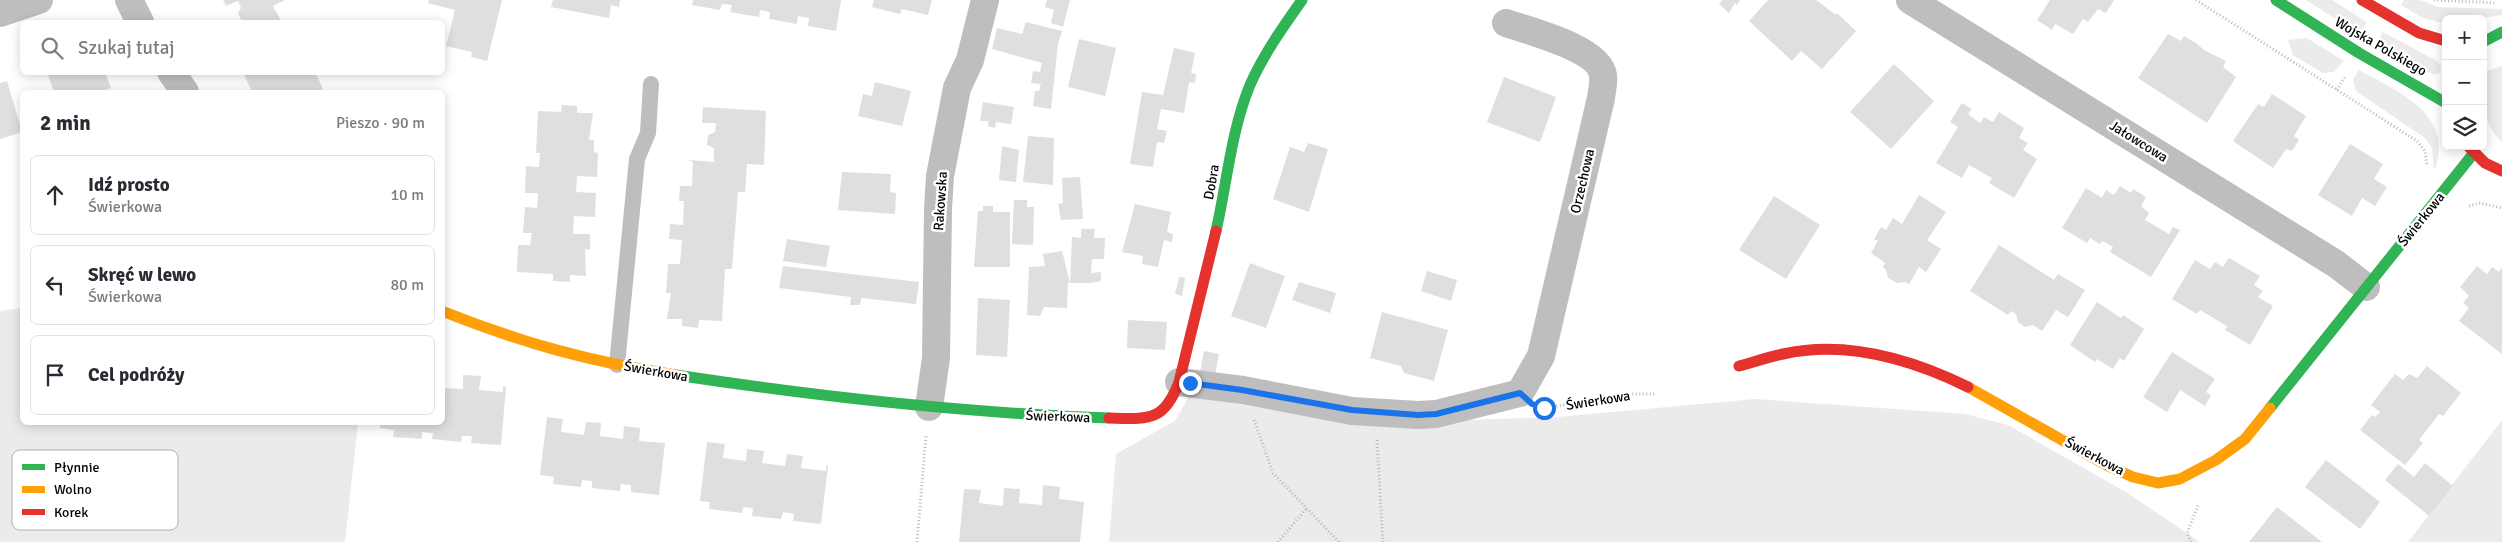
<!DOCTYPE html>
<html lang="pl">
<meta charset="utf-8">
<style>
body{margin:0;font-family:Signika,sans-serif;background:#f7f7f7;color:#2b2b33}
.controls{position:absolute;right:15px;top:15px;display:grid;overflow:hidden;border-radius:8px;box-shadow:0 2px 12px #0003}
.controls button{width:45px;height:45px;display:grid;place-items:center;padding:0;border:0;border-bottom:1px solid #e1e1e2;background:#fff;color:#2b2b33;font:25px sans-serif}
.stop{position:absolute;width:15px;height:15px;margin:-11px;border:4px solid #1a73e8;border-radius:50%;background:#fff}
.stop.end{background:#1a73e8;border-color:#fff;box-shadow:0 1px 5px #0008}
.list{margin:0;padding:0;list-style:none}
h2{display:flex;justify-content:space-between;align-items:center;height:65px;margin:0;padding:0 20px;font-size:21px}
h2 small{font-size:16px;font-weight:400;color:#7c7c81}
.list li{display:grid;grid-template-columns:32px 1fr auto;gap:15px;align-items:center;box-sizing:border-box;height:80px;margin:0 10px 10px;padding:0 10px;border:1px solid #e1e1e2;border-radius:8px}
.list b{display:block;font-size:19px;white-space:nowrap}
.list p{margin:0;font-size:16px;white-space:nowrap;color:#7c7c81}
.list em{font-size:16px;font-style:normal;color:#7c7c81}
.icon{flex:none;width:28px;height:28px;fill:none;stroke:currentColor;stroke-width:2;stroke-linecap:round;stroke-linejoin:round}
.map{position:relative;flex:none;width:2502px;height:542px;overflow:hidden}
.search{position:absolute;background:#fff;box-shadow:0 2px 12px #0003;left:20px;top:20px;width:425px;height:55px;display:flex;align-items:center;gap:12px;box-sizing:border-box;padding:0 18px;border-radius:8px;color:#7c7c81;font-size:19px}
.panel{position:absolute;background:#fff;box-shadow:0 2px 12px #0003;left:20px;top:90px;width:425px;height:335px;border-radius:8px}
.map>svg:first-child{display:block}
</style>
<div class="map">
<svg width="2502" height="542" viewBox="0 0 2502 542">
<rect width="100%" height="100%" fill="#fff"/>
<!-- green -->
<path fill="#ebebeb" d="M2306,0H2332L2367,22L2359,34Z
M2404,0H2420L2438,7L2502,9V15L2476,19H2446V24L2423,18L2401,5Z
M2383,32L2437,61L2441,66L2440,72L2434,75L2376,44Z
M2307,38L2344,61L2334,72L2323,73L2293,55L2288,40Z
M2502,66V142C2482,125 2483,96 2483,72Z
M2359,70C2398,92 2456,114 2434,171L2432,148L2425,138L2356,91L2353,80Z
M22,308V422L358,423L345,542H0V311Z
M1189,396L1376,423L1558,417L1755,399L1965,414L2008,425L2126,492L2200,542H1109L1116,454L1176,420Z
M2502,420V542H2408Z"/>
<!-- building -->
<path fill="#dfdfdf" d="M223,0H285L273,6L281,21L278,22H242L238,13L241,8L238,1L226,6Z
M429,0H502L487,61L471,57L472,52L446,46L455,10L428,3Z
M553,0H620L619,7L611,5L609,18L551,7Z
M693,0H841L836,31L808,26L809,18L798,16L797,24L769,19L770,12L760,10L759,17L730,12L732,5L722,4L720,10L692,5Z
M874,0H932L928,15L902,9L900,14L872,7Z
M1047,0H1070L1063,27L1051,23L1054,10L1045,7Z
M1722,0H1740L1737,5L1735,3L1729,13L1719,4Z
M1768,0H1816L1836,15L1837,13L1856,31L1822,69L1801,51L1792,61L1749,21Z
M2050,0H2114L2106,13L2098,9L2088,22L2083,19L2073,34L2055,24L2052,30L2037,20Z
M1026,22L1062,31L1058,44L1051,109L1033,106L1035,91H1039L1041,84L1031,83L1033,71L1040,72L1042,63L992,49L997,28L1022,34Z
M2168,34L2181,41L2184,36L2196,43L2204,50L2226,61L2223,67L2236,77L2207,123L2138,78Z
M1079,39L1116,48L1105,96L1068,87Z
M1174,48L1195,53L1191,73L1196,74L1195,83L1189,82L1184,113L1161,109L1157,129L1167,131L1164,143L1157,142L1153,167L1130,164L1142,92L1163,95Z
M1894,64L1934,101L1891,149L1850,112Z
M47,72H105L111,88L99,92H54Z
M243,72H315L323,89L317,92H263L262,91L252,92Z
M1504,77L1556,97L1540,142L1487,122Z
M7,81L22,132L0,139V83Z
M875,82L911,91L902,126L858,116L863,94L872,96Z
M2272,94L2306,116L2294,136L2299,140L2292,151L2286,149L2273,168L2233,141L2258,104L2264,107Z
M983,102L1014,107L1011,124L996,122L995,128L988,126V121H980Z
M1962,103L1972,109L1968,114L1980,123L1984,117L1993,122L1999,112L2024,128L2019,138L2028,143L2023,150L2037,159L2014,198L1989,183L1992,178L1969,165L1962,178L1936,163L1958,127L1950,122Z
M562,105L577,106V113H593L589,140H594V152L598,153L597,177L577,176L576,192L596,193L595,217L574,216L573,234H590V250L585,249L586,276L570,275V282L553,281V274L517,272L518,245H530L532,233H523L525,207L537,208L538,193H525L526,166L539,167L540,153H536L538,111L561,112Z
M703,107L766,111L764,165L747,164L745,192H738L732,269H725L722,321L699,320L698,328L682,326V319H667L671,293H666L668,264H680L682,240L669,239L670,224L683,225L684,201H679L680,186H692L693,162L688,160L714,162V148L707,145L708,135L715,132L716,123H702Z
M1028,136L1054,138L1053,185L1023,182Z
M1308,143L1328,149L1309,212L1273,199L1290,147L1304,152Z
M2350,144L2383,164L2374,179L2387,187L2375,206L2362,198L2352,216L2318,195Z
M1002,146L1019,150L1016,182L999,180Z
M842,172L891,174L890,192L896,193L895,214L838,210Z
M1080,177L1083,219L1061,220L1058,204L1063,203L1062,178Z
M2120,186L2131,193L2133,189L2146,197L2141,206L2149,213L2145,220L2169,234L2173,227L2180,230L2151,277L2110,252L2113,247L2102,241L2100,244L2090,238L2087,243L2062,228L2086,188L2102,198L2106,190L2114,195Z
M1919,195L1946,212L1927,240L1941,249L1926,272L1919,267L1909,284L1905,282L1897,283L1888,278L1886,270L1883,267L1885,263L1871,253L1878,241L1874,239L1881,227L1886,230L1893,218L1902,224Z
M1774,196L1820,225L1786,279L1739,250Z
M1014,200H1027V207H1034L1033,245L1012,244Z
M1135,204L1171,212L1167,232L1173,234L1172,242L1164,240L1158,267L1142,264L1143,256L1122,252Z
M983,206H993V212H1010V267H974L978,211H983Z
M1081,229H1095L1094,238H1105L1104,259H1092L1091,273L1101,272V281L1092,283H1070L1068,282L1067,308L1044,307L1040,316L1027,315L1029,267L1045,266L1043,254L1062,251L1070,283L1072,237L1081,238Z
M787,239L830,246L826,267L783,261Z
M1999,245L2054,280L2058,274L2085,290L2068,317L2056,310L2042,331L2033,325L2025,327L2018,322L2016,314L2011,311L2008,315L1970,291Z
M2229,258L2260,276L2254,285L2263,291L2258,297L2273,306L2250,345L2225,330L2227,326L2200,310L2197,314L2172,299L2195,260L2210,269L2215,262L2223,267Z
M1250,263L1285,276L1266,328L1231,316Z
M783,266L919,282L916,304L861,298L860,305H850L851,297L779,288Z
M2477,266L2487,274L2492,267L2499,272L2502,267V354L2459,321L2469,308L2463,303L2469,296L2460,287Z
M1427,271L1457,280L1451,301L1421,291Z
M1179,277L1185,278L1182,296L1175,294Z
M1299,282L1336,293L1330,313L1292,300Z
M978,298L1010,300L1007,357L976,355Z
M2097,302L2121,318L2123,315L2144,329L2124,361L2120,358L2113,369L2097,359L2095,362L2070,345Z
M1382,312L1448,330L1434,381L1404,373L1401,366L1370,358Z
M1128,320L1167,322L1165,350L1127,348Z
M1204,351L1219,354L1215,375L1200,372Z
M2172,352L2215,379L2206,392L2211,395L2205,406L2180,390L2167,412L2143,397Z
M2427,366L2461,393L2443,416L2439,414L2419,440L2423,443L2405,465L2360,430L2372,415L2375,417L2380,412L2371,405L2395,374L2403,380L2409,374L2417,378Z
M463,375L481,376L479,390L503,392V386L506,387L501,445L471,443L472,436H462L461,442L432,439L433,433L422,432V439L393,437L394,430L380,428V422H442V388L463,389Z
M547,417L563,419L561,432L584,435L586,422L601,423L600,436L623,439L624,426L640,428L639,441L665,443L659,495L631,492V485L621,484L620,491L592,488V481L582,480L581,487L553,484L554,477L540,475Z
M707,442L725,444L723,458L746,461L747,449L764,451L762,463L785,466L787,454L803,456L801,468L826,471V465L828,466L821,524L793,521L794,514L783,512L781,519L752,516L753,508L743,507L742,513L709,509L710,502L700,501Z
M2326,460L2380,502L2360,529L2305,487Z
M2425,463L2453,486L2429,516L2385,480L2398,464L2414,477Z
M1043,485L1060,487L1059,499L1084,502L1080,542H959L964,489L981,490L979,503L1003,506L1004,488L1020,489L1019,503L1042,505Z
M2277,507L2322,542H2249Z"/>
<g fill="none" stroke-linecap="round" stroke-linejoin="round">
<!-- path -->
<path stroke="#b9b9b9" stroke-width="3" stroke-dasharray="1 2.5" stroke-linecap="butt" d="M2196,0L2417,141L2425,151L2427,165
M2434,0L2496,3
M2337,90L2345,77
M2469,206L2480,203L2502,208
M1546,408L1626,394H1655
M1254,420L1273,473L1339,542
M1377,440L1383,542
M917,542L926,436
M1278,542L1306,509
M2191,542L2187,533L2199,503"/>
<!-- lane -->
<path stroke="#bebebe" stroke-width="16" d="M617,365L637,159L648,133L651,84"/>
<!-- street -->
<path stroke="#bebebe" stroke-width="28" d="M129,0L140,22
M1910,0L2336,264L2366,287
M0,13L39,0
M171,72L185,92
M1179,382L1243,390L1352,411L1418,415L1436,414L1520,393L1541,356L1601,98C1602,91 1604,82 1603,75C1599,48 1529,31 1506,23
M929,407L936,358L938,209L940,176L957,88L970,60L985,0"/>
<!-- fast -->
<path stroke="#30b455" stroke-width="11" d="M2276,0L2359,53L2446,103
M2483,42L2502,32
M1216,231C1227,183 1231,131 1250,85C1263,55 1283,27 1302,0
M676,375C821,397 963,413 1109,418
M2270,408L2473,154"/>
<!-- slow -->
<path stroke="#ff9f0a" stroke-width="11" d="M442,311C522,343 591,362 676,375
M1968,387L2108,466L2133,477L2158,483L2180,479L2216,460L2245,439L2270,408"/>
<!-- jam -->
<path stroke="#e5322d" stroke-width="11" d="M2362,0L2419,33L2446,41
M2468,146L2485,163L2502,171
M1739,366C1754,362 1768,357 1783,354C1846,340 1911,359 1968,387
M1109,418C1149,419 1164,422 1179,382L1216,231"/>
</g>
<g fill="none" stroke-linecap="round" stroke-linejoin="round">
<!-- route -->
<path stroke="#1a73e8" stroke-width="6" d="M1190,383L1242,390L1352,410L1418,415L1436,414L1520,393L1532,404L1544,408"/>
</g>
<g text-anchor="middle" stroke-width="5" stroke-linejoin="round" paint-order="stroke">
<!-- street labels -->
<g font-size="14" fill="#000" stroke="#fff">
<text transform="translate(2381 46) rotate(30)" y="5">Wojska Polskiego</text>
<text transform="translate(2139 141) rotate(32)" y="5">Jałowcowa</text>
<text transform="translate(1582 181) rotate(-77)" y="5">Orzechowa</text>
<text transform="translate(1211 182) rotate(-80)" y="5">Dobra</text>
<text transform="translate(940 201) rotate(-86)" y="5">Rakowska</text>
<text transform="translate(2421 219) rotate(-51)" y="5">Świerkowa</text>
<text transform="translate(656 371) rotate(10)" y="5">Świerkowa</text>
<text transform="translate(1598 400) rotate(-9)" y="5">Świerkowa</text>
<text transform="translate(1058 416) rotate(2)" y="5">Świerkowa</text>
<text transform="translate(2095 456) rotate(28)" y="5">Świerkowa</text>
</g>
</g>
<!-- legend -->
<rect x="12" y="450" width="166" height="80" rx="8" fill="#fff" stroke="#b2b2b2" stroke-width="1"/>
<rect x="22" y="464" width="23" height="6" fill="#30b455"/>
<rect x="22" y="486" width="23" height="7" fill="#ff9f0a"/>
<rect x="22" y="509" width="23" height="6" fill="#e5322d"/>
<g font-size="14" fill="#000">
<text x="54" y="472">Płynnie</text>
<text x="54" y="494">Wolno</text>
<text x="54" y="517">Korek</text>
</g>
</svg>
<div class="controls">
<button>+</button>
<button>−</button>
<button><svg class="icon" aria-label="layers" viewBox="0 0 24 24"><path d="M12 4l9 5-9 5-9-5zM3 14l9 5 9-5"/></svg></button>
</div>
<div class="stop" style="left:1544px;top:408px"></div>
<div class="stop end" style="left:1190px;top:383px"></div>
<div class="search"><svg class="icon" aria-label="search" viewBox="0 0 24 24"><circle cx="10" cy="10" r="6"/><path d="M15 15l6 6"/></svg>Szukaj tutaj</div>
<section class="panel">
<h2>2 min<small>Pieszo · 90 m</small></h2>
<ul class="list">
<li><svg class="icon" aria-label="ahead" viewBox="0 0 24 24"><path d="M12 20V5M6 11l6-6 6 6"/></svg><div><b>Idź prosto</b><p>Świerkowa</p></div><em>10 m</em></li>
<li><svg class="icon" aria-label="left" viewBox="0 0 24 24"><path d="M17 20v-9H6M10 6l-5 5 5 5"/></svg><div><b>Skręć w lewo</b><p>Świerkowa</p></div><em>80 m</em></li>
<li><svg class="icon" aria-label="arrive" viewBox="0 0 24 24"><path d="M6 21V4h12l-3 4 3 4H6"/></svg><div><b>Cel podróży</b></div></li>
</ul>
</section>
</div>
